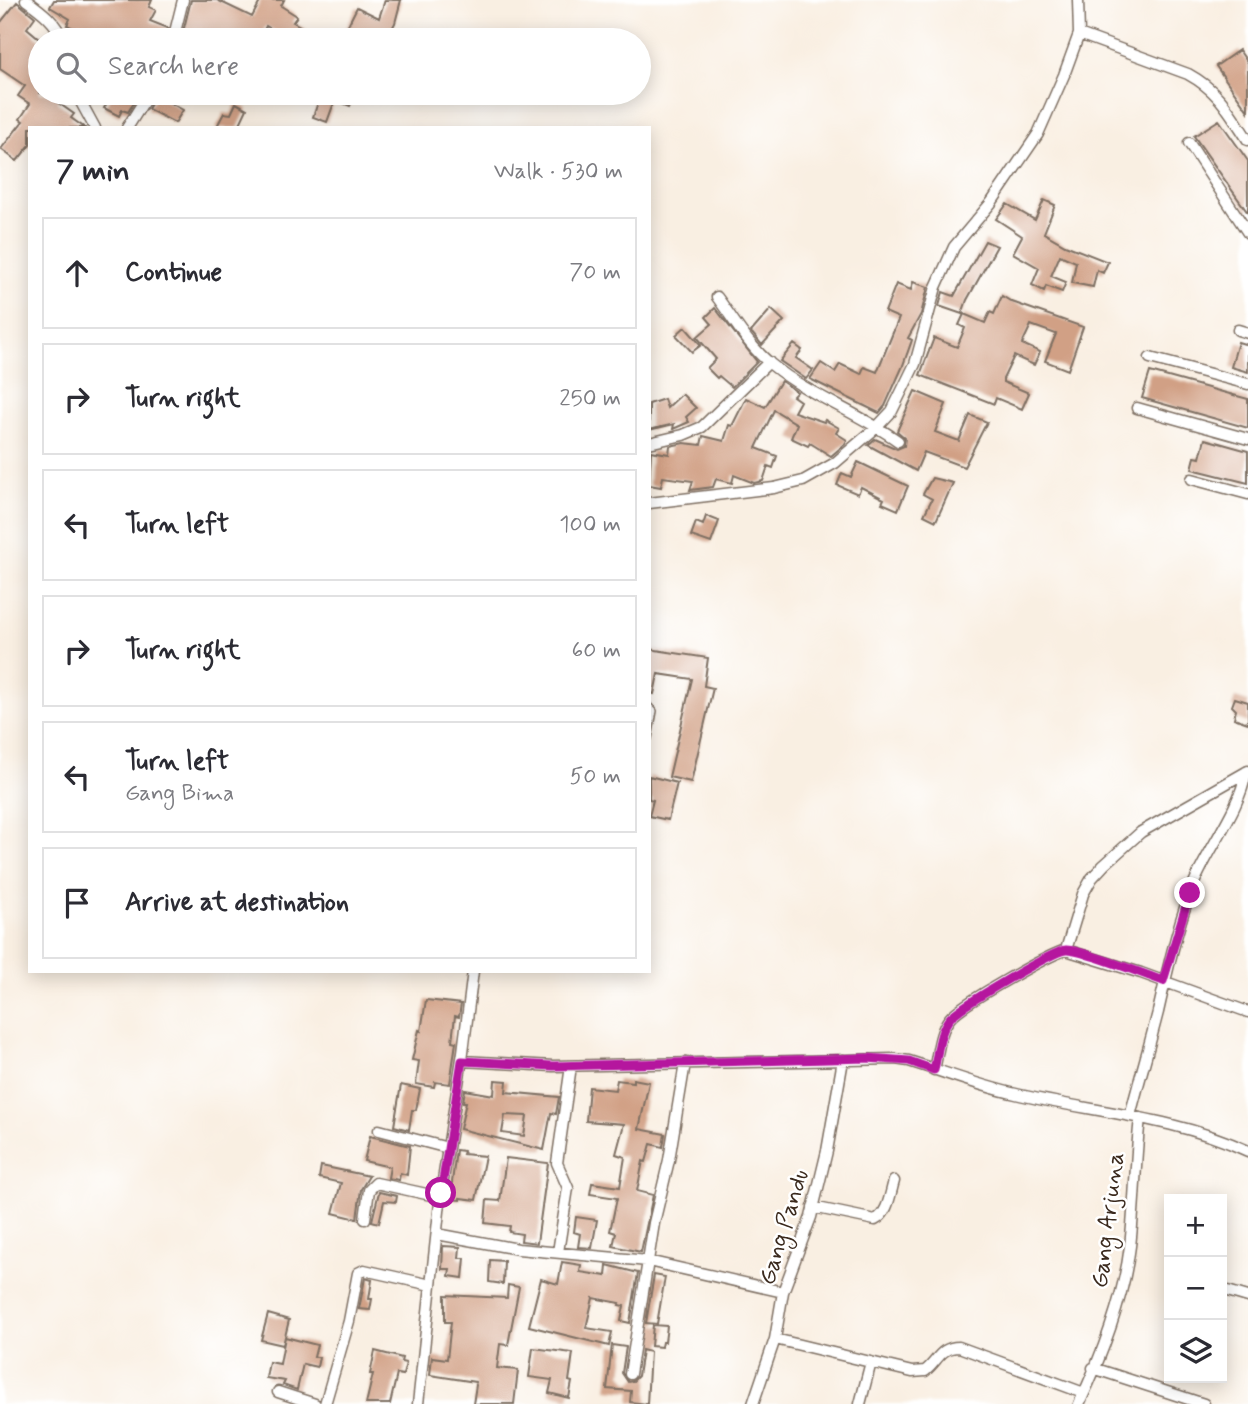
<!DOCTYPE html>
<meta charset="utf-8">
<style>
body{margin:0;font-family:Mynerve,sans-serif;background:#f2f2f3;color:#2b2b33}
.controls{position:absolute;right:21px;bottom:21px;display:grid;overflow:hidden;border-radius:0px;box-shadow:0 4px 18px #0003}
.controls button{width:63px;height:63px;display:grid;place-items:center;padding:0;border:0;border-bottom:2px solid #e1e1e2;background:#fff;color:#2b2b33;font:35px sans-serif}
.stop{position:absolute;width:21px;height:21px;margin:-16px;border:5px solid #b5179e;border-radius:50%;background:#fff}
.stop.end{background:#b5179e;border-color:#fff;box-shadow:0 2px 7px #0008}
.list{margin:0;padding:0;list-style:none}
h2{display:flex;justify-content:space-between;align-items:center;height:91px;margin:0;padding:0 28px;font-size:30px}
h2 small{font-size:23px;font-weight:400;color:#7c7c81}
.list li{display:grid;grid-template-columns:46px 1fr auto;gap:21px;align-items:center;box-sizing:border-box;height:112px;margin:0 14px 14px;padding:0 14px;border:2px solid #e1e1e2;border-radius:0px}
.list b{display:block;font-size:26px;white-space:nowrap}
.list p{margin:0;font-size:23px;white-space:nowrap;color:#7c7c81}
.list em{font-size:23px;font-style:normal;color:#7c7c81}
.icon{flex:none;width:38px;height:38px;fill:none;stroke:currentColor;stroke-width:2;stroke-linecap:round;stroke-linejoin:round}
.map{position:relative;flex:none;width:1248px;height:1404px;overflow:hidden}
.search{position:absolute;background:#fff;box-shadow:0 4px 18px #0003;left:28px;top:28px;width:623px;height:77px;display:flex;align-items:center;gap:18px;box-sizing:border-box;padding:0 24px;border-radius:38px;color:#7c7c81;font-size:26px}
.panel{position:absolute;background:#fff;box-shadow:0 4px 18px #0003;left:28px;top:126px;width:623px;height:847px;border-radius:0px}
.map>svg:first-child{display:block}
</style>
<div class="map">
<svg width="1248" height="1404" viewBox="0 0 1248 1404">
<rect width="100%" height="100%" fill="#fff"/>
<filter id="ink" filterUnits="userSpaceOnUse"><feTurbulence type="fractalNoise" baseFrequency=".0143" numOctaves="2"/><feDisplacementMap in="SourceGraphic" scale="14" xChannelSelector="R" yChannelSelector="G"/><feConvolveMatrix kernelMatrix="1 2 1 2 8 2 1 2 1" color-interpolation-filters="sRGB"/></filter>
<filter id="wash" filterUnits="userSpaceOnUse"><feTurbulence type="fractalNoise" baseFrequency=".00686" numOctaves="4" result="noise"/><feDisplacementMap in="SourceGraphic" scale="28" xChannelSelector="R" yChannelSelector="G"/><feGaussianBlur stdDeviation="1.57" result="paint"/><feColorMatrix in="noise" values="0 0 0 0 0 0 0 0 0 0 0 0 0 0 0 0 0 1.4 0 .05"/><feComposite in="paint" operator="in"/></filter>
<g filter="url(#wash)">
<rect width="100%" height="100%" fill="#f9efe2"/>
<g id="blocks">
<!-- building -->
<path fill="#d1a085" fill-rule="evenodd" d="M54,0H152L149,7L156,10L150,21L168,28L165,40L148,36L147,40H97L67,25L70,19L50,7Z
M191,0H217L252,17L261,0H284L281,6L297,16L293,22L309,31L303,40H293L285,35L284,37L266,26L259,40H181Z
M385,0H401L395,23L386,40H347L352,31L346,29L357,7L379,18Z
M17,2L35,17L27,28L40,39V93H63L57,102L74,114L71,118L85,128H30V145L17,161L1,149L23,121L20,119L30,104L18,96L25,86L0,69V23Z
M1239,50L1248,63V111L1216,66Z
M113,93H140L128,112L122,110L119,116L104,108Z
M318,93H356L350,106L335,100L327,122L313,117L321,94Z
M156,95L183,110L175,123L148,109Z
M236,103L247,109L238,128H216L224,113L231,114Z
M1219,120L1248,161V213L1194,136Z
M1044,200L1055,205L1044,233L1065,245L1108,262L1103,273L1097,270L1093,287L1072,283L1076,262L1060,255L1051,276L1066,282L1062,292L1046,286L1044,291L1032,285L1039,268L1013,253L1022,236L996,219L1007,204L1035,220Z
M985,241L997,246L967,300L962,314L939,306L943,292L954,296Z
M913,282L928,287L921,314L908,338L912,340L902,368L885,406L879,413L810,379L821,363L835,372L840,364L861,374L864,367L877,372L899,318L885,312L896,284L911,290Z
M1002,296L1012,302L1083,327L1068,370L1045,361L1056,334L1031,325L1022,344L1040,352L1034,365L1014,356L1003,379V382L1029,393L1022,409L996,398L994,404L920,375L934,338L957,347L965,328L959,325L964,314L985,323L990,312L994,314Z
M715,308L757,362L732,387L719,376L717,378L707,368L716,359L697,337L712,324L706,317Z
M771,309L784,321L762,345L751,332Z
M685,327L701,345L692,352L676,335Z
M1238,342L1248,345V372L1231,367Z
M794,344L802,350L796,358L813,370L806,379L780,361Z
M1150,372L1248,399V428L1142,398Z
M781,381L797,392L793,396L800,401L794,412L824,422L825,420L839,428L836,433L847,440L845,444L831,456L810,443L808,446L791,438L797,424L774,410L756,448L777,456L773,468L768,466L763,481L754,483L734,475L732,483L716,479L713,487L690,490L693,481L663,477L661,487L649,485L651,451L669,454L670,446L684,443L701,445L703,436L724,441L729,425L732,426L746,398L765,407Z
M915,391L946,404L935,432L959,441L970,415L987,422L964,467L924,452L916,471L868,445L875,439L897,449L904,446L905,438L897,431Z
M682,394L696,408L686,417L689,422L673,429L674,424L649,430V404L664,399L667,408Z
M1205,439L1248,451V483L1192,469L1195,457L1200,458Z
M858,462L908,486L898,510L882,503L884,499L861,487L858,494L837,485L842,473L851,477Z
M932,478L953,483L936,521L924,515L932,499L923,494Z
M706,516L719,521L711,543L691,536L696,522L703,525Z
M649,649L708,658L704,686L713,688L691,782L669,777L692,679L658,674L654,694L649,693Z
M1235,698L1248,702V723L1234,718L1236,710L1232,706Z
M649,776L677,783L668,820L649,816L653,800L649,799Z
M426,1000L461,1004L459,1017L455,1016L452,1041L456,1042L450,1084L435,1082L434,1087L416,1084L419,1061L412,1060L419,1030L421,1031Z
M633,1079L649,1082L639,1129L665,1134L663,1147L651,1144L646,1162L643,1161L637,1191L653,1195L641,1252L613,1246L616,1233L610,1231L617,1198L590,1194L592,1183L620,1187L625,1157L616,1154L624,1124L586,1121L589,1087L615,1090L617,1080L633,1082Z
M495,1080L507,1081L506,1092L559,1097L556,1114L551,1113L544,1150L460,1129L466,1102H463L465,1090L494,1095ZM505,1115L527,1116L524,1136L502,1133Z
M401,1085L420,1089L416,1110H412L409,1130L394,1126Z
M370,1136L410,1146L407,1175L400,1173L399,1180L388,1178L390,1167L364,1161Z
M456,1150L464,1151L463,1154L485,1156L476,1200L460,1198V1200L450,1199Z
M506,1158L548,1163L537,1243L521,1241L522,1234L509,1232L510,1226L485,1223L487,1200L500,1201Z
M321,1166L369,1176L361,1189L357,1219L333,1213L341,1183L319,1178Z
M379,1192L397,1196L396,1202L384,1201L379,1223L372,1221Z
M576,1217L597,1220L592,1248L578,1247L580,1234L574,1232Z
M443,1246L460,1247L459,1258H465L463,1278L449,1276L450,1269H442Z
M490,1260L504,1261L503,1284L489,1282Z
M562,1262L581,1265L580,1272L606,1276L607,1265L638,1273L630,1323L621,1321L624,1306L619,1305L620,1303L593,1298L586,1328L612,1332L609,1346L529,1326L541,1279L558,1284Z
M654,1275L665,1277L657,1324L646,1323Z
M365,1278L372,1280L369,1299H372L370,1310L359,1309Z
M508,1285L519,1287L508,1345L500,1344L497,1368L518,1370L514,1404H473L476,1385L475,1382L430,1375L432,1357L447,1359L451,1322H445V1295L507,1298Z
M268,1314L289,1320L283,1345L261,1340Z
M653,1325L667,1326L665,1342H662L661,1347L651,1346Z
M285,1337L317,1345L314,1357H319L317,1367L303,1364L297,1390L283,1385L285,1381L266,1378L269,1362L280,1364Z
M612,1345L626,1347L622,1373L628,1382L633,1381L638,1376L642,1350L650,1352L647,1404L630,1402L631,1391L607,1389Z
M533,1348L573,1353L569,1381L572,1382L569,1398L549,1393L552,1380L529,1377Z
M375,1351L402,1358L401,1362L406,1363L403,1375L397,1374L390,1404H366L373,1374H370Z"/>
</g>
</g>
<g filter="url(#ink)">
<use href="#blocks" fill-opacity="0" stroke="#7e6f63" stroke-width="2"/>
<g fill="none" stroke-linecap="round" stroke-linejoin="round">
<defs>
<path id="service" d="M649,706L654,711L649,738"/>
<path id="minor" d="M26,0C40,10 58,23 62,40
M1079,34L1188,74C1219,91 1229,111 1248,140
M173,40L183,0
M76,93L95,128
M127,128L149,93
M1189,143L1248,233
M717,297C734,320 749,347 772,365C810,396 858,412 898,441
M1238,330L1248,333
M1150,358L1248,384
M1137,408L1248,439
M649,443L683,435L702,427L769,362
M1192,479L1248,494
M649,503L774,488L803,481L835,463L877,427L892,411L915,364L936,287L954,247L991,203L1038,134L1064,75L1079,34L1078,0
M1066,950L1083,894L1092,878L1104,865L1141,832L1248,771
M462,1061L553,1066L895,1059L909,1061C944,1072 979,1086 1016,1094C1093,1112 1175,1117 1248,1151
M934,1070C938,1054 939,1031 950,1018C961,1004 1048,955 1066,950L1141,973L1248,1012
M1130,1116C1139,1081 1149,1047 1158,1012C1167,972 1176,932 1190,893C1204,853 1240,811 1246,772
M379,1130L448,1148
M813,1207L875,1220C888,1214 890,1194 894,1181
M365,1219L369,1190L376,1183L440,1197
M437,1234L518,1249L648,1261L783,1292
M558,1252L568,1188L557,1163L571,1066
M1224,1290L1248,1297
M775,1339L912,1372L925,1371C938,1361 940,1347 959,1347L1084,1393
M1093,1368L1204,1404
M630,1374L654,1223L669,1160L685,1063
M278,1392L315,1404
M325,1404L349,1321L358,1273L364,1270L431,1285
M418,1404L441,1193L463,1052L473,971
M753,1404L775,1339L783,1292L811,1217L827,1151L843,1060
M860,1404L871,1362
M1079,1404C1101,1358 1124,1297 1130,1246C1135,1204 1135,1161 1140,1118"/>
</defs>
<!-- service casing -->
<use href="#service" stroke="#7e6f63" stroke-width="8"/>
<!-- minor casing -->
<use href="#minor" stroke="#7e6f63" stroke-width="13"/>
<!-- service -->
<use href="#service" stroke="#fff" stroke-width="5"/>
<!-- minor -->
<use href="#minor" stroke="#fff" stroke-width="10"/>
</g>
</g>
<g fill="none" stroke-linecap="round" stroke-linejoin="round" filter="url(#ink)">
<!-- route -->
<path stroke="#b5179e" stroke-width="9" d="M441,1193L462,1061L553,1066L867,1058L909,1061L934,1070C938,1053 939,1031 950,1018C959,1007 1053,951 1066,950C1079,949 1147,975 1163,981L1190,893"/>
</g>
<g text-anchor="middle" stroke-width="5" stroke-linejoin="round" paint-order="stroke">
<!-- street labels -->
<g font-size="24" fill="#3b2a1e" stroke="#fff">
<text transform="translate(1107 1220) rotate(-83)" y="8">Gang Arjuna</text>
<text transform="translate(783 1227) rotate(-73)" y="8">Gang Pandu</text>
</g>
</g>
</svg>
<div class="controls">
<button>+</button>
<button>−</button>
<button><svg class="icon" aria-label="layers" viewBox="0 0 24 24"><path d="M12 4l9 5-9 5-9-5zM3 14l9 5 9-5"/></svg></button>
</div>
<div class="stop" style="left:441px;top:1193px"></div>
<div class="stop end" style="left:1190px;top:893px"></div>
<div class="search"><svg class="icon" aria-label="search" viewBox="0 0 24 24"><circle cx="10" cy="10" r="6"/><path d="M15 15l6 6"/></svg>Search here</div>
<section class="panel">
<h2>7 min<small>Walk · 530 m</small></h2>
<ul class="list">
<li><svg class="icon" aria-label="ahead" viewBox="0 0 24 24"><path d="M12 20V5M6 11l6-6 6 6"/></svg><div><b>Continue</b></div><em>70 m</em></li>
<li><svg class="icon" aria-label="right" viewBox="0 0 24 24"><path d="M7 20v-9h11M14 6l5 5-5 5"/></svg><div><b>Turn right</b></div><em>250 m</em></li>
<li><svg class="icon" aria-label="left" viewBox="0 0 24 24"><path d="M17 20v-9H6M10 6l-5 5 5 5"/></svg><div><b>Turn left</b></div><em>100 m</em></li>
<li><svg class="icon" aria-label="right" viewBox="0 0 24 24"><path d="M7 20v-9h11M14 6l5 5-5 5"/></svg><div><b>Turn right</b></div><em>60 m</em></li>
<li><svg class="icon" aria-label="left" viewBox="0 0 24 24"><path d="M17 20v-9H6M10 6l-5 5 5 5"/></svg><div><b>Turn left</b><p>Gang Bima</p></div><em>50 m</em></li>
<li><svg class="icon" aria-label="arrive" viewBox="0 0 24 24"><path d="M6 21V4h12l-3 4 3 4H6"/></svg><div><b>Arrive at destination</b></div></li>
</ul>
</section>
</div>
